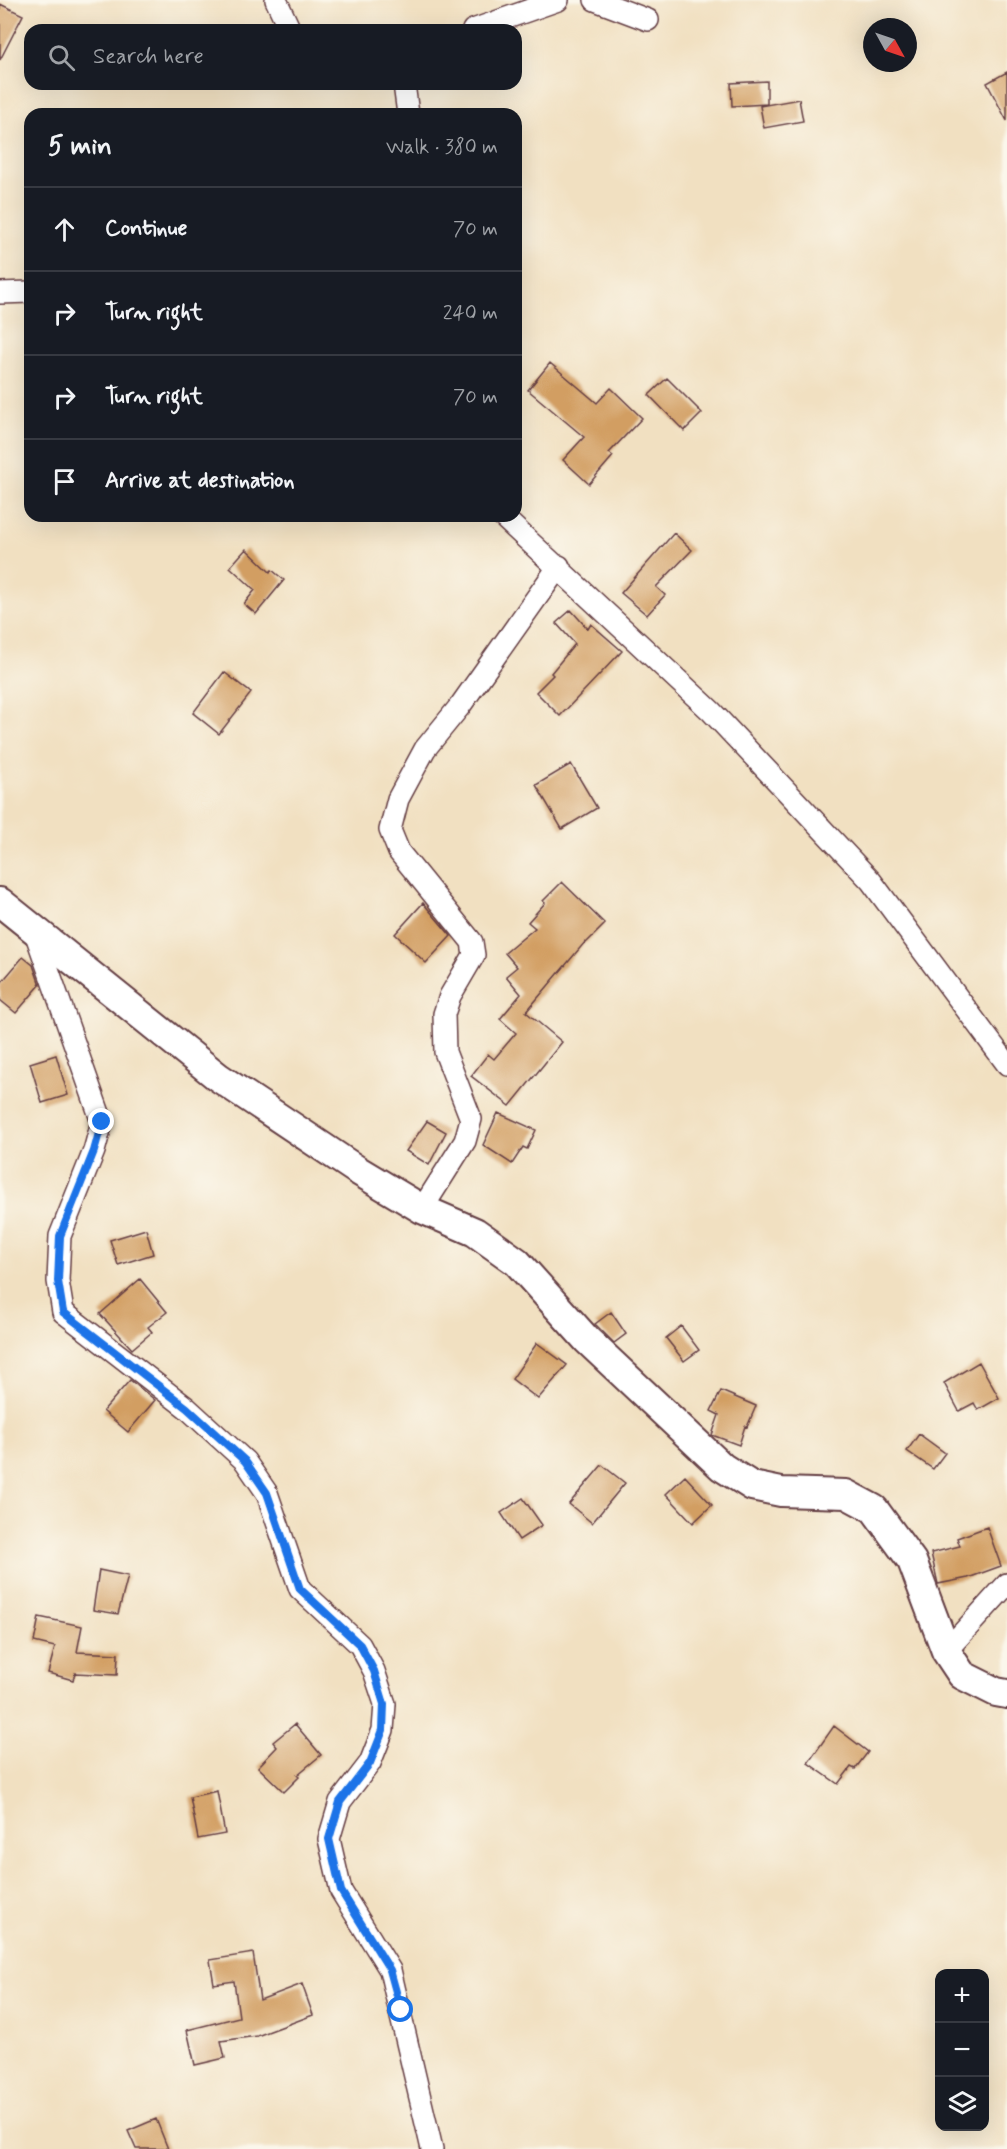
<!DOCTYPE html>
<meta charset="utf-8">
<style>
body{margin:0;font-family:Mynerve,sans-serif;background:#20242c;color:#f1f3f6}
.controls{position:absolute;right:18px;bottom:18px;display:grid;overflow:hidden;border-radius:12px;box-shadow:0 6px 24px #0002}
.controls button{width:54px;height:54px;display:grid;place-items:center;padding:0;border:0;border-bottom:2px solid #363941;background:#171b24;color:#f1f3f6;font:30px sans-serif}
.compass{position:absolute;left:863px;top:18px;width:54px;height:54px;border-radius:50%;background:#171b24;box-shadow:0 6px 24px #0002;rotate:130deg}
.stop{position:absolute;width:18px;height:18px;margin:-14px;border:4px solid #1a73e8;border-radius:50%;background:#fff}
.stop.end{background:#1a73e8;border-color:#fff;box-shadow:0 2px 6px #0008}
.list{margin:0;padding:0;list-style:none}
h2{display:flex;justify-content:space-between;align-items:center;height:78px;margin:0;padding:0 24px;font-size:26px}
h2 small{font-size:20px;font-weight:400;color:#9ea1a6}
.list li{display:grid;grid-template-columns:39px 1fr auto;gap:18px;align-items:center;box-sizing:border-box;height:84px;padding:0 24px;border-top:2px solid #363941}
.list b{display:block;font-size:22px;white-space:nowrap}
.list em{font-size:20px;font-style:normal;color:#9ea1a6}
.icon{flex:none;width:33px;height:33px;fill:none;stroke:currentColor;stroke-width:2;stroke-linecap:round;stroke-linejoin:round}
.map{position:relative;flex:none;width:1007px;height:2149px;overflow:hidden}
.search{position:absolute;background:#171b24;box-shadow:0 6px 24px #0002;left:24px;top:24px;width:498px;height:66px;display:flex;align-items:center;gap:15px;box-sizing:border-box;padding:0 21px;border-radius:18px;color:#9ea1a6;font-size:22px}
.panel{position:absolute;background:#171b24;box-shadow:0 6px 24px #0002;left:24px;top:108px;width:498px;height:414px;border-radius:18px}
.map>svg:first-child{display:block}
</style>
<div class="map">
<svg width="1007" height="2149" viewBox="0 0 1007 2149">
<rect width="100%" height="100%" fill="#fbf7ec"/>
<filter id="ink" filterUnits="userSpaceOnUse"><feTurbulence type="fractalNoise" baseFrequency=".0167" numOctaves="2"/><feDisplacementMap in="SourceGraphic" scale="12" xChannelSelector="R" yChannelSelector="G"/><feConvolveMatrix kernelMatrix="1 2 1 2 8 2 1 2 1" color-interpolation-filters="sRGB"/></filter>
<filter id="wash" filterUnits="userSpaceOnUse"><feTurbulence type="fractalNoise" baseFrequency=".008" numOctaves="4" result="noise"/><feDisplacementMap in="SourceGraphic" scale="24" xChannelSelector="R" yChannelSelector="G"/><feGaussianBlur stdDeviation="1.35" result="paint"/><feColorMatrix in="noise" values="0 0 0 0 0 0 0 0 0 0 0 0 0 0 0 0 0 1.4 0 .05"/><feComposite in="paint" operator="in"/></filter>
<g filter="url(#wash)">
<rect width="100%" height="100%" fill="#f1e0c1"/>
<g id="blocks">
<!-- building -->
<path fill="#d29e62" d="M0,4L23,15L0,60Z
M1007,72V121L987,83Z
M767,81V104L732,106L731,83Z
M799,99L803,121L764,128L760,106Z
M550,363L597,403L611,388L642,418L609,453L613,456L589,484L563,460L584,437L528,390Z
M667,378L702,413L684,431L649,395Z
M674,533L692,550L656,587L665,595L647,615L621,593Z
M246,549L270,572L272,570L284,580L256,614L244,604L255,590L230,567Z
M571,610L588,629L591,624L622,651L560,716L536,692L553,675L551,673L575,644L556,623Z
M224,672L251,693L219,734L193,713Z
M571,764L597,808L562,829L536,785Z
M562,882L605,924L586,943L585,942L526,1012L562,1042L510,1106L471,1076L488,1054L494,1059L516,1033L500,1019L521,994L506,976L517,967L505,953L535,928L528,922L545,903L543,901Z
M423,903L451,936L426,963L395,934Z
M23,957L33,965L40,985L16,1013L0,1000V984Z
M56,1055L68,1095L42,1103L30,1063Z
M498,1113L536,1130L527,1149L523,1147L512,1164L483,1145Z
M427,1121L446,1132L429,1165L406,1151Z
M146,1229L153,1254L118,1265L110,1240Z
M140,1279L167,1312L148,1327L152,1332L132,1349L100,1314Z
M611,1312L626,1334L614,1343L595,1324Z
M681,1326L699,1350L684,1361L666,1338Z
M537,1343L567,1365L538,1399L512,1379Z
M979,1362L999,1398L978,1410L974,1403L959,1411L944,1383Z
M130,1380L155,1400L128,1432L103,1411Z
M721,1391L756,1406L747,1427L745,1426L739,1445L712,1435L719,1415L711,1411Z
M919,1434L945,1453L933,1469L907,1451Z
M602,1465L625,1483L592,1523L569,1504Z
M685,1476L712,1505L693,1523L666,1494Z
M523,1498L542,1525L519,1540L501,1513Z
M987,1527L1001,1566L968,1578L938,1584L931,1553L960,1546L957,1538Z
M99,1570L128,1576L118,1614L93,1610Z
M39,1617L82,1626L77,1652L118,1654L117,1675L75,1673L73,1680L48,1673L55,1647L34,1642Z
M295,1724L321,1755L297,1775L299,1777L284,1792L258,1767L277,1747L273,1742Z
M834,1726L868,1752L855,1769L851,1767L838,1784L808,1763Z
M217,1791L225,1834L198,1839L190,1797Z
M253,1953L260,2000L302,1984L313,2015L257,2036L221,2041L225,2058L195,2065L187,2030L239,2017L234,1981L214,1984L210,1960Z
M156,2119L168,2149H136L128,2131Z"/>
</g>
</g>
<g filter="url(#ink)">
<use href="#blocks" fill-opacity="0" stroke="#633c42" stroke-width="1.5"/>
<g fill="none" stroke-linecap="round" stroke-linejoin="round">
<defs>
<path id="street" d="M276,0L290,30
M595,0L648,20
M473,30L558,0
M404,84L408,114
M0,293L30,292
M502,516L711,711L871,881L1007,1064
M35,932L102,1122L94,1151L60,1236L58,1281L63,1312L187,1408L245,1461L267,1493L300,1589L360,1645L374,1671L385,1704L383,1730L370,1763L340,1802L329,1839L341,1891L390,1970L432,2149
M422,1209L465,1141L471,1119L445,1052L444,1014L450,996L474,955L472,942L399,852L390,830L398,799L425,749L460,706L559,566
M946,1651L1007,1584"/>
<path id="secondary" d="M0,902L218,1077L357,1170L422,1209L475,1232L517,1262L587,1340L722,1467L752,1486L781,1492L846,1494L874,1509L912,1561L946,1651L962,1675L996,1692L1007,1694"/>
</defs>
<!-- street casing -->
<use href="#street" stroke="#633c42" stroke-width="24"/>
<!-- secondary casing -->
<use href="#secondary" stroke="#633c42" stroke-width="32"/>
<!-- street -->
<use href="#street" stroke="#fff" stroke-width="21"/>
<!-- secondary -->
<use href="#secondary" stroke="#fff" stroke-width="28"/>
</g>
</g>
<g fill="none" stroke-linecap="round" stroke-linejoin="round" filter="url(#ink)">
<!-- route -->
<path stroke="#1a73e8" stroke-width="8" d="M102,1122L94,1151L60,1236L58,1281L63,1312L187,1408L245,1461L267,1493L300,1589L360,1645L374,1671L384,1704L383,1730L370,1763L340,1802L329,1839L341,1891L390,1970L401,2010"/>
</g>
</svg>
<div class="controls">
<button>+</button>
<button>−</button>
<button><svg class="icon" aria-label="layers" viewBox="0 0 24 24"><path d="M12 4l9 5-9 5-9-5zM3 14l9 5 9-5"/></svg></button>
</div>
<svg class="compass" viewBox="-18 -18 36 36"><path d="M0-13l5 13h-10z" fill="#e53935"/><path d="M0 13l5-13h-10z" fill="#9ea1a6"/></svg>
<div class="stop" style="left:401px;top:2010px"></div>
<div class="stop end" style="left:102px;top:1122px"></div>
<div class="search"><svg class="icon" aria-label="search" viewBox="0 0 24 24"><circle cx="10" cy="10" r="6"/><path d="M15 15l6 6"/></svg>Search here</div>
<section class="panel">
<h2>5 min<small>Walk · 380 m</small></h2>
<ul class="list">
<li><svg class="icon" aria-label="ahead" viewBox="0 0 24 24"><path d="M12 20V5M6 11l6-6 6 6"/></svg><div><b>Continue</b></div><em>70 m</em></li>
<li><svg class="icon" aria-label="right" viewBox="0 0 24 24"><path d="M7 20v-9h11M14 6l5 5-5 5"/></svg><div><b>Turn right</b></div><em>240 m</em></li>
<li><svg class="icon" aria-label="right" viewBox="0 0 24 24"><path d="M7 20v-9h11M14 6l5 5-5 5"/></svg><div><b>Turn right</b></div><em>70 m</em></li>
<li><svg class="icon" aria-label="arrive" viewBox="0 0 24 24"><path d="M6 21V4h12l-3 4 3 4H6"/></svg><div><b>Arrive at destination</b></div></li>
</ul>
</section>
</div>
